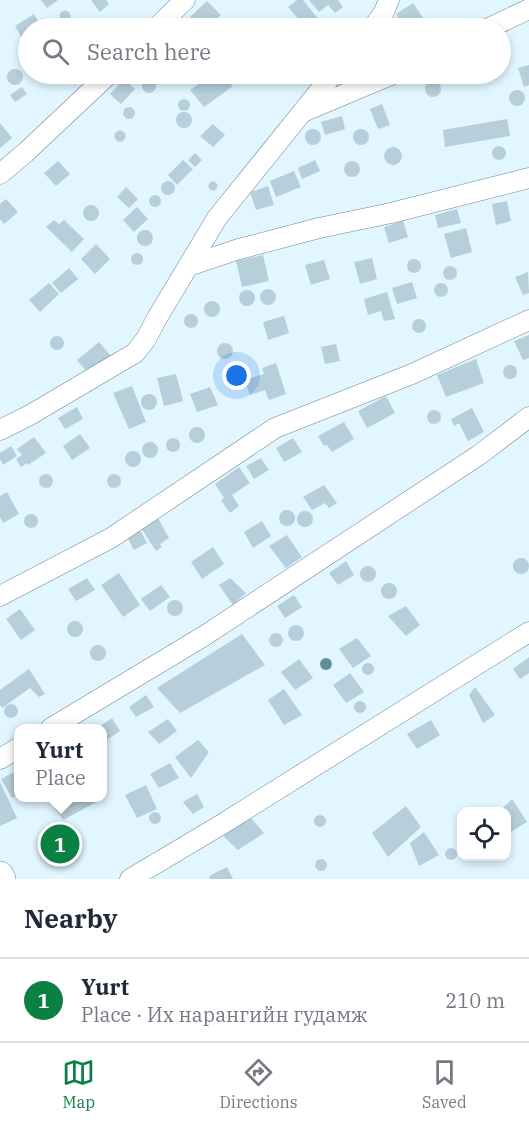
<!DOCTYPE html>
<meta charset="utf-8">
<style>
body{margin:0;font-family:"IBM Plex Serif",serif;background:#f2f2f3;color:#1f2937}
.controls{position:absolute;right:18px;bottom:18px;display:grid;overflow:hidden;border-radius:12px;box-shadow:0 3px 9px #0003}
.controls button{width:54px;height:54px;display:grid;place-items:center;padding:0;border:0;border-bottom:2px solid #e0e1e3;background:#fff;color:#1f2937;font:30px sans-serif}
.you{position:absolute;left:237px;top:376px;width:21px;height:21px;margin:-15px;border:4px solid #fff;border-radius:50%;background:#1a73e8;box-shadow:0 0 0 9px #1a73e833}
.badge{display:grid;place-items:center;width:39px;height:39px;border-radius:50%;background:#0b8043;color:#fff;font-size:20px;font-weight:700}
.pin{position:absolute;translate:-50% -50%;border:3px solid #fff;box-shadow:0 2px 6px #0006}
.popup{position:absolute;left:14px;top:724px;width:93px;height:78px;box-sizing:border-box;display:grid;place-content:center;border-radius:12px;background:#fff;filter:drop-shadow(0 2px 4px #0005);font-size:20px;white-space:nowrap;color:#747a83}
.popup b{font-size:22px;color:#1f2937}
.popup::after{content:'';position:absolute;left:50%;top:100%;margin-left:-12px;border:12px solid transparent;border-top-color:#fff}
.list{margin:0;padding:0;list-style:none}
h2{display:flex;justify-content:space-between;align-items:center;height:78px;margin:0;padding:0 24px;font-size:26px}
h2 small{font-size:20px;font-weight:400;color:#747a83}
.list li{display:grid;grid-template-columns:39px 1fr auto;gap:18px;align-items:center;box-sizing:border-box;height:84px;padding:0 24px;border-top:2px solid #e0e1e3}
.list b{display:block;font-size:22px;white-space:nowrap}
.list p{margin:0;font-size:20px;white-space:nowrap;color:#747a83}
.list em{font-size:20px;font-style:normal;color:#747a83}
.icon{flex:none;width:33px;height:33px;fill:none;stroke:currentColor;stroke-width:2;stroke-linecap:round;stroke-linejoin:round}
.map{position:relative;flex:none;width:529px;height:879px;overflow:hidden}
.search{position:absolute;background:#fff;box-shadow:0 3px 9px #0003;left:18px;right:18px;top:18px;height:66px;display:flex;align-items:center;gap:15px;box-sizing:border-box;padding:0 21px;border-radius:33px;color:#747a83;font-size:22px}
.sheet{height:162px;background:#fff}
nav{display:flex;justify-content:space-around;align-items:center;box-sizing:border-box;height:84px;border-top:2px solid #e0e1e3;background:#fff;font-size:16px;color:#747a83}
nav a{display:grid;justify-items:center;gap:3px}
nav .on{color:#0b8043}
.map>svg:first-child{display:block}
</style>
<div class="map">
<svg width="529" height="879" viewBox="0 0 529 879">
<rect width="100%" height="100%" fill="#e1f6ff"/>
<!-- building -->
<path fill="#b6cfda" d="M41,0H58L47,8Z
M91,0H106L109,4L100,12Z
M297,0H303L319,20L309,28H306L288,7Z
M309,0H338L343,7L335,13L328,5L319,12Z
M207,1L221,15L206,28H200L190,17Z
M413,3L428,25L423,28H418L414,23L405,28L396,14Z
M59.5 16a5.5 5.5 0 1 1 11 0a5.5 5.5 0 1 1-11 0Z
M34,14L42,28H28V49L15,26Z
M297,21L303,28H287L296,22Z
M529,65V85L524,87L518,68Z
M7 77a8 8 0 1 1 16 0a8 8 0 1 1-16 0Z
M50,74H64V80L61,84H53L49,80Z
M212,74H222L233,86L204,107L190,90Z
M255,74H264V79L258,82L254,78Z
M484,74H499L496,79L491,81L487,79Z
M124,79L135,89L121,104L110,94Z
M142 86a7 7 0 1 1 14 0a7 7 0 1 1-14 0Z
M425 89a8 8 0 1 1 16 0a8 8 0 1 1-16 0Z
M22,87L27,94L15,102L10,95Z
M509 98a8 8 0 1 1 16 0a8 8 0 1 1-16 0Z
M178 105a6 6 0 1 1 12 0a6 6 0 1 1-12 0Z
M382,104L390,125L378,129L370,109Z
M123 113a6 6 0 1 1 12 0a6 6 0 1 1-12 0Z
M176 120a8 8 0 1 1 16 0a8 8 0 1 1-16 0Z
M342,116L345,129L325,135L321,122Z
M507,119L510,136L445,147L443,130Z
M0,123L12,138L0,148Z
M213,124L225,135L213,147L200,136Z
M353 137a8 8 0 1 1 16 0a8 8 0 1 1-16 0Z
M305 137a8 8 0 1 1 16 0a8 8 0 1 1-16 0Z
M114.5 136a5.5 5.5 0 1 1 11 0a5.5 5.5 0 1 1-11 0Z
M492 153a7 7 0 1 1 14 0a7 7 0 1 1-14 0Z
M384 156a9 9 0 1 1 18 0a9 9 0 1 1-18 0Z
M195,153L202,160L195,167L188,160Z
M183,160L193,169L177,185L168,175Z
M315,160L320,171L302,179L298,168Z
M58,161L70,174L56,186L44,173Z
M344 169a8 8 0 1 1 16 0a8 8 0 1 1-16 0Z
M294,171L301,187L276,197L270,181Z
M208.5 186a4.5 4.5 0 1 1 9 0a4.5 4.5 0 1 1-9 0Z
M161 188a7 7 0 1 1 14 0a7 7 0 1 1-14 0Z
M268,186L274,205L256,210L250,192Z
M126,187L138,199L129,208L117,197Z
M149 201a6 6 0 1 1 12 0a6 6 0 1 1-12 0Z
M6,199L18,212L4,224L0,219V204Z
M507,201L511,221L496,225L492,204Z
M83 213a8 8 0 1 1 16 0a8 8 0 1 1-16 0Z
M137,207L148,219L134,232L123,220Z
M457,209L461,223L438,228L435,215Z
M54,220L59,224L64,220L84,239L72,252L46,227Z
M403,221L408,237L389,243L384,227Z
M466,228L472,252L451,258L444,234Z
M137 238a8 8 0 1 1 16 0a8 8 0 1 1-16 0Z
M96,244L110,259L95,274L81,259Z
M131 259a6 6 0 1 1 12 0a6 6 0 1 1-12 0Z
M263,255L269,281L242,287L236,261Z
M372,258L377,279L360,284L354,262Z
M407 266a7 7 0 1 1 14 0a7 7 0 1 1-14 0Z
M324,260L330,279L311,285L305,265Z
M443 273a7 7 0 1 1 14 0a7 7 0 1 1-14 0Z
M69,268L78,279L61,293L52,283Z
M528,272L529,293L523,295L515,277Z
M412,282L417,298L397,304L392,288Z
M49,283L59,294L40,312L29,300Z
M434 290a7 7 0 1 1 14 0a7 7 0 1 1-14 0Z
M260 297a8 8 0 1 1 16 0a8 8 0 1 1-16 0Z
M239 298a8 8 0 1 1 16 0a8 8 0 1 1-16 0Z
M387,292L395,319L384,321L381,311L368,315L364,299Z
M204 309a8 8 0 1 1 16 0a8 8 0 1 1-16 0Z
M184 321a7 7 0 1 1 14 0a7 7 0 1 1-14 0Z
M284,316L289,333L268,340L263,322Z
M412 326a7 7 0 1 1 14 0a7 7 0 1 1-14 0Z
M529,335V358L523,360L514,341Z
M50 343a7 7 0 1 1 14 0a7 7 0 1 1-14 0Z
M99,342L111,356L89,374L77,360Z
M217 351a8 8 0 1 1 16 0a8 8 0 1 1-16 0Z
M336,344L340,361L325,364L321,347Z
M476,359L484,383L446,397L437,375Z
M276,363L286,394L269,400L265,390L250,395L245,380L264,374L262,368Z
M503 372a7 7 0 1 1 14 0a7 7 0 1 1-14 0Z
M176,374L183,401L164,406L157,378Z
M132,386L146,422L129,429L113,393Z
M210,387L218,405L197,412L190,394Z
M141 402a8 8 0 1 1 16 0a8 8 0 1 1-16 0Z
M386,396L395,413L367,428L358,411Z
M77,407L83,419L65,429L58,418Z
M472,408L484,432L468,441L459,423L454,426L451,419Z
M427 417a7 7 0 1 1 14 0a7 7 0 1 1-14 0Z
M344,422L354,439L332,452L327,445L324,446L318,436Z
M189 435a8 8 0 1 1 16 0a8 8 0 1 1-16 0Z
M80,434L90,448L72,460L63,446Z
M34,437L46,453L28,465L27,463L21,467L16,459L22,455L17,449Z
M166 445a7 7 0 1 1 14 0a7 7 0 1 1-14 0Z
M293,438L302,452L284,462L276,448Z
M142 450a8 8 0 1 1 16 0a8 8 0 1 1-16 0Z
M11,446L17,456L3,465L0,459V453Z
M125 459a8 8 0 1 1 16 0a8 8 0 1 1-16 0Z
M261,458L269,470L254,479L246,466Z
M239,467L250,483L232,495L239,506L230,513L221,500L224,498L215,484Z
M39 481a7 7 0 1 1 14 0a7 7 0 1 1-14 0Z
M107 481a7 7 0 1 1 14 0a7 7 0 1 1-14 0Z
M324,485L337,503L329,508L325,503L312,510L303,497Z
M7,492L19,514L3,523L0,517V496Z
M279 518a8 8 0 1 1 16 0a8 8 0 1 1-16 0Z
M297 519a8 8 0 1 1 16 0a8 8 0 1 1-16 0Z
M24 521a7 7 0 1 1 14 0a7 7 0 1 1-14 0Z
M158,518L169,538L160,544L162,547L156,551L141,528Z
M262,521L271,536L253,548L244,532Z
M140,530L147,543L134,550L127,537Z
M287,535L302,557L286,568L269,546Z
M213,547L224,564L202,579L191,562Z
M513 566a8 8 0 1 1 16 0a8 8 0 1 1-16 0Z
M346,561L354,575L338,585L329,573Z
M360 574a8 8 0 1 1 16 0a8 8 0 1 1-16 0Z
M119,573L140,605L123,617L101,585Z
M87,578L95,590L76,601L68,589Z
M230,578L246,593L233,605L219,585Z
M381 591a8 8 0 1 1 16 0a8 8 0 1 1-16 0Z
M161,585L170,597L150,611L141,599Z
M294,595L302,607L285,618L277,606Z
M167 608a8 8 0 1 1 16 0a8 8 0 1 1-16 0Z
M406,606L420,625L406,636L388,616Z
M20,609L35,630L21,640L6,619Z
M67 629a8 8 0 1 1 16 0a8 8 0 1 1-16 0Z
M288 633a8 8 0 1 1 16 0a8 8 0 1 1-16 0Z
M269 640a7 7 0 1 1 14 0a7 7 0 1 1-14 0Z
M242,634L265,665L180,713L157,688Z
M357,638L371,656L353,668L339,649Z
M90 653a8 8 0 1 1 16 0a8 8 0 1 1-16 0Z
M529,657V673L520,679L513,669Z
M299,659L313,678L295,690L281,672Z
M362 669a6 6 0 1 1 12 0a6 6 0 1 1-12 0Z
M29,669L45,694L39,697L30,688L2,708L0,705V690Z
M350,673L364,692L346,703L333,685Z
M475,687L495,715L483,723L469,695Z
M284,689L302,715L284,725L268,700Z
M146,695L154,707L136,717L129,707Z
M354 707a6 6 0 1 1 12 0a6 6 0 1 1-12 0Z
M4 711a7 7 0 1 1 14 0a7 7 0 1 1-14 0Z
M112,718L120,731L102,743V728H97Z
M168,719L177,731L159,744L148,732Z
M431,720L440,735L417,749L407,734Z
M198,740L209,752L191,778L175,757Z
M170,763L179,778L159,788L150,774Z
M18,770V795L12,798L1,779Z
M0,782L17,818L0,826Z
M146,785L157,809L137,818L125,795Z
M197,794L204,807L193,814L183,802Z
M74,798H101L102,799L63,820L54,808Z
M512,799L527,822L506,835V812H499Z
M406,806L421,827L388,857L372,833Z
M149 818a6 6 0 1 1 12 0a6 6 0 1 1-12 0Z
M314 821a6 6 0 1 1 12 0a6 6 0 1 1-12 0Z
M250,817L264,833L238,850L223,836Z
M424,832L439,855L419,866L410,843Z
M54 844a6 6 0 1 1 12 0a6 6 0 1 1-12 0Z
M445 854a6 6 0 1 1 12 0a6 6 0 1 1-12 0Z
M315 865a6 6 0 1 1 12 0a6 6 0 1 1-12 0Z
M227,867L233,879H210L209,876Z"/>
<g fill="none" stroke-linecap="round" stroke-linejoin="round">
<defs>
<path id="street" d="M156,28L185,0
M373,28L384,12L389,0
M489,28L529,9
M305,111L393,74
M0,174L25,153L109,74
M188,266L239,249L319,228L391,213L529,178
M0,430L30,415L135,353L146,339L157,318L217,218L333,74
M0,596L111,538L275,428L412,374L529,320
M51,728L204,636L479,455L529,417
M0,759L18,748
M130,879L219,826L529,632"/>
<path id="secondary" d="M0,875L2,879"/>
</defs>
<!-- street casing -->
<use href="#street" stroke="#6d858f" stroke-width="21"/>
<!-- secondary casing -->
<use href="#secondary" stroke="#6d858f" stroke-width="28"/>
<!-- street -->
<use href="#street" stroke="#fff" stroke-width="20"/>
<!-- secondary -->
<use href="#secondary" stroke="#fff" stroke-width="27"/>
</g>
<!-- trees -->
<circle fill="#658c99" cx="326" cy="664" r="6"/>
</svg>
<div class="controls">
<button><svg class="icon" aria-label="locate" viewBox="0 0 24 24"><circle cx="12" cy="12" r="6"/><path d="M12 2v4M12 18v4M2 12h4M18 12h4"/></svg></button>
</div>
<div class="you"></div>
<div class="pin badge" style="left:60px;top:844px">1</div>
<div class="popup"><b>Yurt</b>Place</div>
<div class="search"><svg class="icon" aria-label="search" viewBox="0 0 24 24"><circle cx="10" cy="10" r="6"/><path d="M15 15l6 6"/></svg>Search here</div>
</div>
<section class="sheet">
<h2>Nearby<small></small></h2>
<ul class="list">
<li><span class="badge">1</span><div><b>Yurt</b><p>Place · Их нарангийн гудамж</p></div><em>210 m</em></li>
</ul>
</section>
<nav>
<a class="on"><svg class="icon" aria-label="map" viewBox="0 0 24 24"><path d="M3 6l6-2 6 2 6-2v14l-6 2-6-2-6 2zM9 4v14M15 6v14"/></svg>Map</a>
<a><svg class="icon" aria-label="directions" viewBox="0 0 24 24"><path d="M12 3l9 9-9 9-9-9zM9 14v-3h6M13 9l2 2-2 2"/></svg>Directions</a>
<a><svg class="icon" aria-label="saved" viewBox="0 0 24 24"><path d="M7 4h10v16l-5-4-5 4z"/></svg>Saved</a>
</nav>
